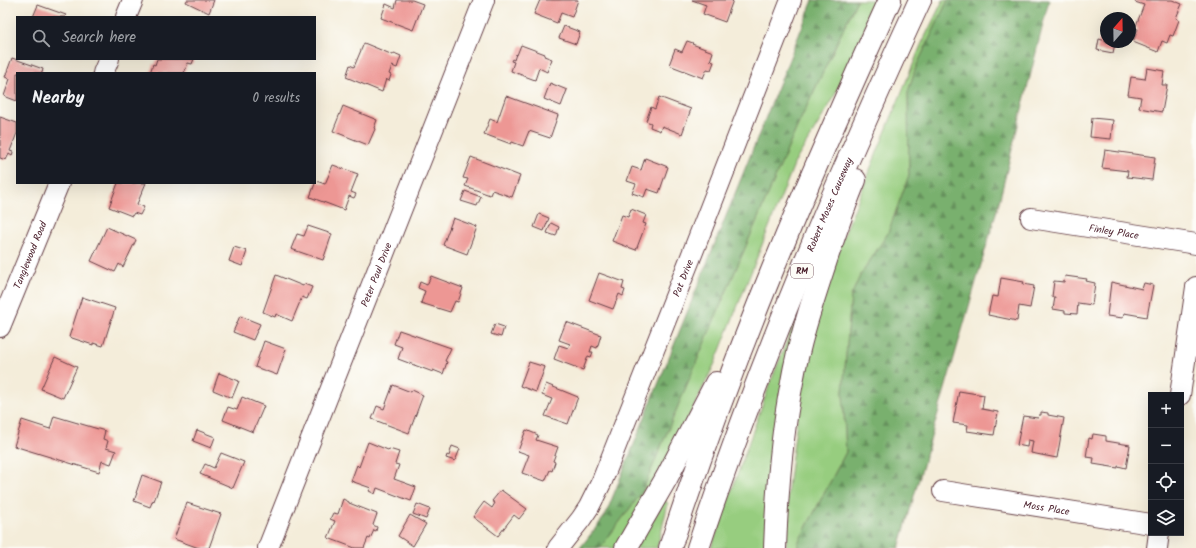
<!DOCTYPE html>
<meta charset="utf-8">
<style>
body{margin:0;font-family:Kalam,sans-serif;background:#20242c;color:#f1f3f6}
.controls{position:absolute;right:12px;bottom:12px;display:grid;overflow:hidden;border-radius:0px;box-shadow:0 4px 16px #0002}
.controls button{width:36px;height:36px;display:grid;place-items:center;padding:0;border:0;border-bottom:1px solid #363941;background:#171b24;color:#f1f3f6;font:20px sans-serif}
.compass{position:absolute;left:1100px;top:12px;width:36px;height:36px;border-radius:50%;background:#171b24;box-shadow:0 4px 16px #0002;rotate:20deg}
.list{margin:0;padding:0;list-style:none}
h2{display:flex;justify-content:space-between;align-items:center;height:52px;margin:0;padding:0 16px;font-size:17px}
h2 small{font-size:13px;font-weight:400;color:#9ea1a6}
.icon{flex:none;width:22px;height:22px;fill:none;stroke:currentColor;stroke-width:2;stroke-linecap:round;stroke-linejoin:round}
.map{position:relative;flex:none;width:1196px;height:548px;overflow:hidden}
.search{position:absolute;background:#171b24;box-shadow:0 4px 16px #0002;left:16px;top:16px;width:300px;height:44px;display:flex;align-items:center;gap:10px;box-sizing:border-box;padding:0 14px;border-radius:0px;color:#9ea1a6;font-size:15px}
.panel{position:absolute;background:#171b24;box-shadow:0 4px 16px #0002;left:16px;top:72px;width:300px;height:112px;border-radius:0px}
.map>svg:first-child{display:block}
</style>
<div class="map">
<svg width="1196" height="548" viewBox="0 0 1196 548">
<defs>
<pattern id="forest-firs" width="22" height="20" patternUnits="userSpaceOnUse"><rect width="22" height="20" fill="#79b06e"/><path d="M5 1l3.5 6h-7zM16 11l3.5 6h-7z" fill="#658f5b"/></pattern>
</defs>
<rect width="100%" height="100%" fill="#fdfcf7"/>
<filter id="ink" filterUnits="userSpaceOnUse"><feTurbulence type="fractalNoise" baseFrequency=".025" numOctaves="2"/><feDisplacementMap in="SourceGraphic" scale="8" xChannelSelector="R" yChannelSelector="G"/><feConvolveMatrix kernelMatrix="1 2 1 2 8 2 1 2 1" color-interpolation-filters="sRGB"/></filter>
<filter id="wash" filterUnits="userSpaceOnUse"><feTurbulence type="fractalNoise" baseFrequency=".012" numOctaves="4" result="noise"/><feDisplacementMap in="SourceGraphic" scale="16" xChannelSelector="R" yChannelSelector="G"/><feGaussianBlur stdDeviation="0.9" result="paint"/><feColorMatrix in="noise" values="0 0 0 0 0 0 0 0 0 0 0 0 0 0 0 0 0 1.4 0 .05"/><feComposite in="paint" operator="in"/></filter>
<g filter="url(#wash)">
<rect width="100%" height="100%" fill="#f4edda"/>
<!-- green -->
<path fill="#97cd7f" stroke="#707655" d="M857,0H878L832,101L795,162L715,363L672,452L618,548H600L642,492L706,339L797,127Z
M943,0H948L916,67L908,92L909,175L888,233L860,276L851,296L843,392L846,452L798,543V548H786L788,487L801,390L828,276L871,167L921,45Z
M811,279L769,548H711L768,389Z
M665,500L668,504L657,548H635Z"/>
<!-- forest -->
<path fill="url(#forest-firs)" stroke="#62684c" d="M813,0H857L797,127L706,339L642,492L600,548H580L605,516Z
M948,0H1049L998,206L899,548H798V543L846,452L843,392L851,296L860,276L888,233L909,175L908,92L916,67Z"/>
<g id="blocks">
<!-- building -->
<path fill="#ed9794" d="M187,0H214L209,13L186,2Z
M397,0H412L423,4L413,30L381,18L386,4L395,8Z
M540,0H578L572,17L561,13L557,23L534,14Z
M692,0H733L725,22L703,14L706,5Z
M1136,0H1172L1182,4L1176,18L1179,20L1173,36L1170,35L1167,43L1162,41L1158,52L1133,42L1138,29L1135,28L1144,5L1135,2Z
M38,5L66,15L65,17H33Z
M564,26L580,32L576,44L559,38Z
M1099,39L1106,41V42L1115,43L1113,53L1097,50Z
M687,41L693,43L692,44L713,52L710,61L714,62L711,70L707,69L703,78L669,65L675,49L682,52Z
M364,43L393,55L394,53L401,56L397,68L392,66L389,74L391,75L389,81L386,79L382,92L346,77L350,65L354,67Z
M521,45L545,54L544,56L552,59L547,72L539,68L535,80L511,71L514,62L511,61L512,59L514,60L516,54L517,55Z
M12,58L43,69L42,73H17V101L4,96L10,79L5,77Z
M157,59H194L192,64L188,63L184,73H150L153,64L155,65Z
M1147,68L1164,71L1162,85H1167L1162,112L1139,108L1141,97L1128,95L1131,77L1145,79Z
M550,83L567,90L561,106L544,99Z
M506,96L558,115L550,138L529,131L523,146L512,142L511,144L484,134L490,119L497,122Z
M659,97L691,109L682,134L662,126L660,131L650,127L651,123L646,121L651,107L655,109Z
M343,106L377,120L374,128L375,129L368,145L333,131Z
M0,117L17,123V133L10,151L13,152L12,156L9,154L6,160L0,158Z
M1092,118L1113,120L1111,139L1090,137Z
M1105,150L1155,157L1152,180L1127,177L1128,171L1102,168Z
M471,157L520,176L512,197L492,190L490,195L465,186L468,179L463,178Z
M645,158L668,167L659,193L647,189L644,197L632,193L636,184L627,181L632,167L641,170Z
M333,165L358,174L351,192L356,194L354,198L349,196L344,210L310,197L316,181L325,184Z
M118,183H146L137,204L144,207L140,215L134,213L132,216L109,207Z
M465,191L481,197L477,206L461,201Z
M631,209L646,215L643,223L646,224L636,250L612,241L622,215L628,217Z
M539,214L549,218L544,231L534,227Z
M453,218L477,227L467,254L443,245Z
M551,223L559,227L556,236L547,233Z
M308,226L332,234L323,260L291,249L297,234L304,236Z
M107,227L136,240L123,267L119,264L115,272L91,261Z
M234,247L247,251L242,266L229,261Z
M599,273L624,282L622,289L625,290L623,296L619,294L613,309L589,300Z
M276,275L303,286L304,284L312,287L307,299L302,297L292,321L276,314L275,317L263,312Z
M431,276L463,288L458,302L455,301L450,312L421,303L425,291L418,288L420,282L427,285Z
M1065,276L1087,279L1086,281L1095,283L1092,305L1078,303L1077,314L1065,313V311L1053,309L1055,297H1052L1054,281L1064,282Z
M1001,278L1024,282L1023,284L1034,286L1030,308L1019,306L1017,321L988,315L992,296L998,297Z
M1111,282L1142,289L1144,283L1153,285L1147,317L1124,313L1123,318L1107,316Z
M82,297L115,308L103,346L93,343V345L69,337Z
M240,316L260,324L253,340L233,332Z
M566,322L601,335L597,348L592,346L590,352H593L591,357L588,356L583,370L554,359L559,345L568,348L570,344L559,340Z
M495,324L504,327L501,337L491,334Z
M399,330L451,348L445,361L447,362L443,374L433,370V372L398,359L402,347L394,344Z
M264,341L286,349L277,375L255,367Z
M55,357L77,367L63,398L41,389Z
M529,362L545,367L536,392L520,386Z
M219,373L239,381L232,398L213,390Z
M546,384L578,397L568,424L545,416L552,399L542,395Z
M393,385L411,392L412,390L423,395L409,433L372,419L377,406L384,409Z
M959,391L984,395L982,409L998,412L994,435L967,431L968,425L953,423Z
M242,397L264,406L253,432L223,420L228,407L237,410Z
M1041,412L1048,413V415L1064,418L1057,458L1031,453L1033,441L1028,440L1027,447L1017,445L1023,416L1038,418L1039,415H1041Z
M54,416L105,431L103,439L108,441L106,448L116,451L111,464L102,461L99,472L14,446L22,420L50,429Z
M197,430L215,437L211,448L193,441Z
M526,430L538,435L536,440L558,447L553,461L555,462L552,471L550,470L545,481L522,473L529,455L518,451Z
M1093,434L1106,436V441L1130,445L1126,468L1118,466V468L1093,464L1094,458L1086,457L1089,438L1092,439Z
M368,442L388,450L389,449L399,452L395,464L399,465L394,479L416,487L411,501L377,488L375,494L369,491L371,488L351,481L357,465L359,467Z
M452,446L460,449L455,461L446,458L447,455L449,456Z
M221,453L244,462L233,488L200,474L205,464L214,468Z
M142,475L161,482L154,501L153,500L150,507L134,501L137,493H136Z
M501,490L527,509L519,519L514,515L498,536L473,517L484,502L492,508L495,503L492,501Z
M343,499L349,502V503L377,514L373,525L377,527L376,531L374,530L370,539L368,538L364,548H355L328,538L335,521L330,519L333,513L338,514Z
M187,503L221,514L209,548H199L174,539Z
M417,504L430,509L426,519L413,514Z
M410,515L426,524L413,546L398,536Z"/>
</g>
</g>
<g filter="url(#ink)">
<use href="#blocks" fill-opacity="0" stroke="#643e45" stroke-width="1"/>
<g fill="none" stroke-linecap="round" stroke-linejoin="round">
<defs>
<g id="street">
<path d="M126,17L133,0"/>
<path d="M103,73L109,59"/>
<path id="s1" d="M1031,218L1196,244"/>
<path id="s2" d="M0,327L59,183"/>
<path d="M1180,395L1196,287"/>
<path id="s3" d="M943,491L1151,524"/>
<path id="s4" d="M268,548L484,0"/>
<path id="s5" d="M558,548L581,519L589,507L602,481L694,249L791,0"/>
<path d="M1157,548L1159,533"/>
</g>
<g id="highway">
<path d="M626,548L667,477L716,383"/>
<path d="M670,548C731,360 808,179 890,0"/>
<path id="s6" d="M698,548C760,361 837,179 920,0"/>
<path d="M775,548C777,492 781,437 792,382C799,341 813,300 826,260C835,233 844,206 855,180"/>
</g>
</defs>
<!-- street casing -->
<use href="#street" stroke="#643e45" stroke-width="22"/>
<!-- highway casing -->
<use href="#highway" stroke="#643e45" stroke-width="24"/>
<!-- street -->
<use href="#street" stroke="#fff" stroke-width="20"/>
<!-- highway -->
<use href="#highway" stroke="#fff" stroke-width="22"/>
</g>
</g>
<g text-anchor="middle" stroke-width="3" stroke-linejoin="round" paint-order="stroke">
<!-- shield labels -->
<rect fill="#fdfcf7" stroke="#806168" stroke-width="1" x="791" y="264" width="22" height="14" rx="3"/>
<g font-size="9" font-weight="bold" fill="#4a1f2b">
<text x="802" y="274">RM</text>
</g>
<!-- street labels -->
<g font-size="10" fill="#4a1f2b" stroke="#fdfcf7">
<text dy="4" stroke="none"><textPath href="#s6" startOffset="368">Robert Moses Causeway</textPath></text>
<text dy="4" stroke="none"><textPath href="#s1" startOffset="84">Finley Place</textPath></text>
<text dy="4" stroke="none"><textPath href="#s2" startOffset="78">Tanglewood Road</textPath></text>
<text dy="4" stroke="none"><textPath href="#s4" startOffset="294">Peter Paul Drive</textPath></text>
<text dy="4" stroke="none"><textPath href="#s5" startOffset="299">Pat Drive</textPath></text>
<text dy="4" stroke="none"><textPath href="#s3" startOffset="105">Moss Place</textPath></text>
</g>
</g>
</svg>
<div class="controls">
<button>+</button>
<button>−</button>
<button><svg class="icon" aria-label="locate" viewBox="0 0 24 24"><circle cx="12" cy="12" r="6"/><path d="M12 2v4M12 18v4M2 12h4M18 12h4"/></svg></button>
<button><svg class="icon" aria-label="layers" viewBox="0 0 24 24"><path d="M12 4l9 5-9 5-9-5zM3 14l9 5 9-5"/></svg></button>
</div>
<svg class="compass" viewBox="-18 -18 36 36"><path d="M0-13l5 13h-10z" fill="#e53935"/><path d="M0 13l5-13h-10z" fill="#9ea1a6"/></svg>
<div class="search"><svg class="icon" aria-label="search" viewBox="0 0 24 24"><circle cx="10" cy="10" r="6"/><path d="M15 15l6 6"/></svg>Search here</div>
<section class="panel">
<h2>Nearby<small>0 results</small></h2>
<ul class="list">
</ul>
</section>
</div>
